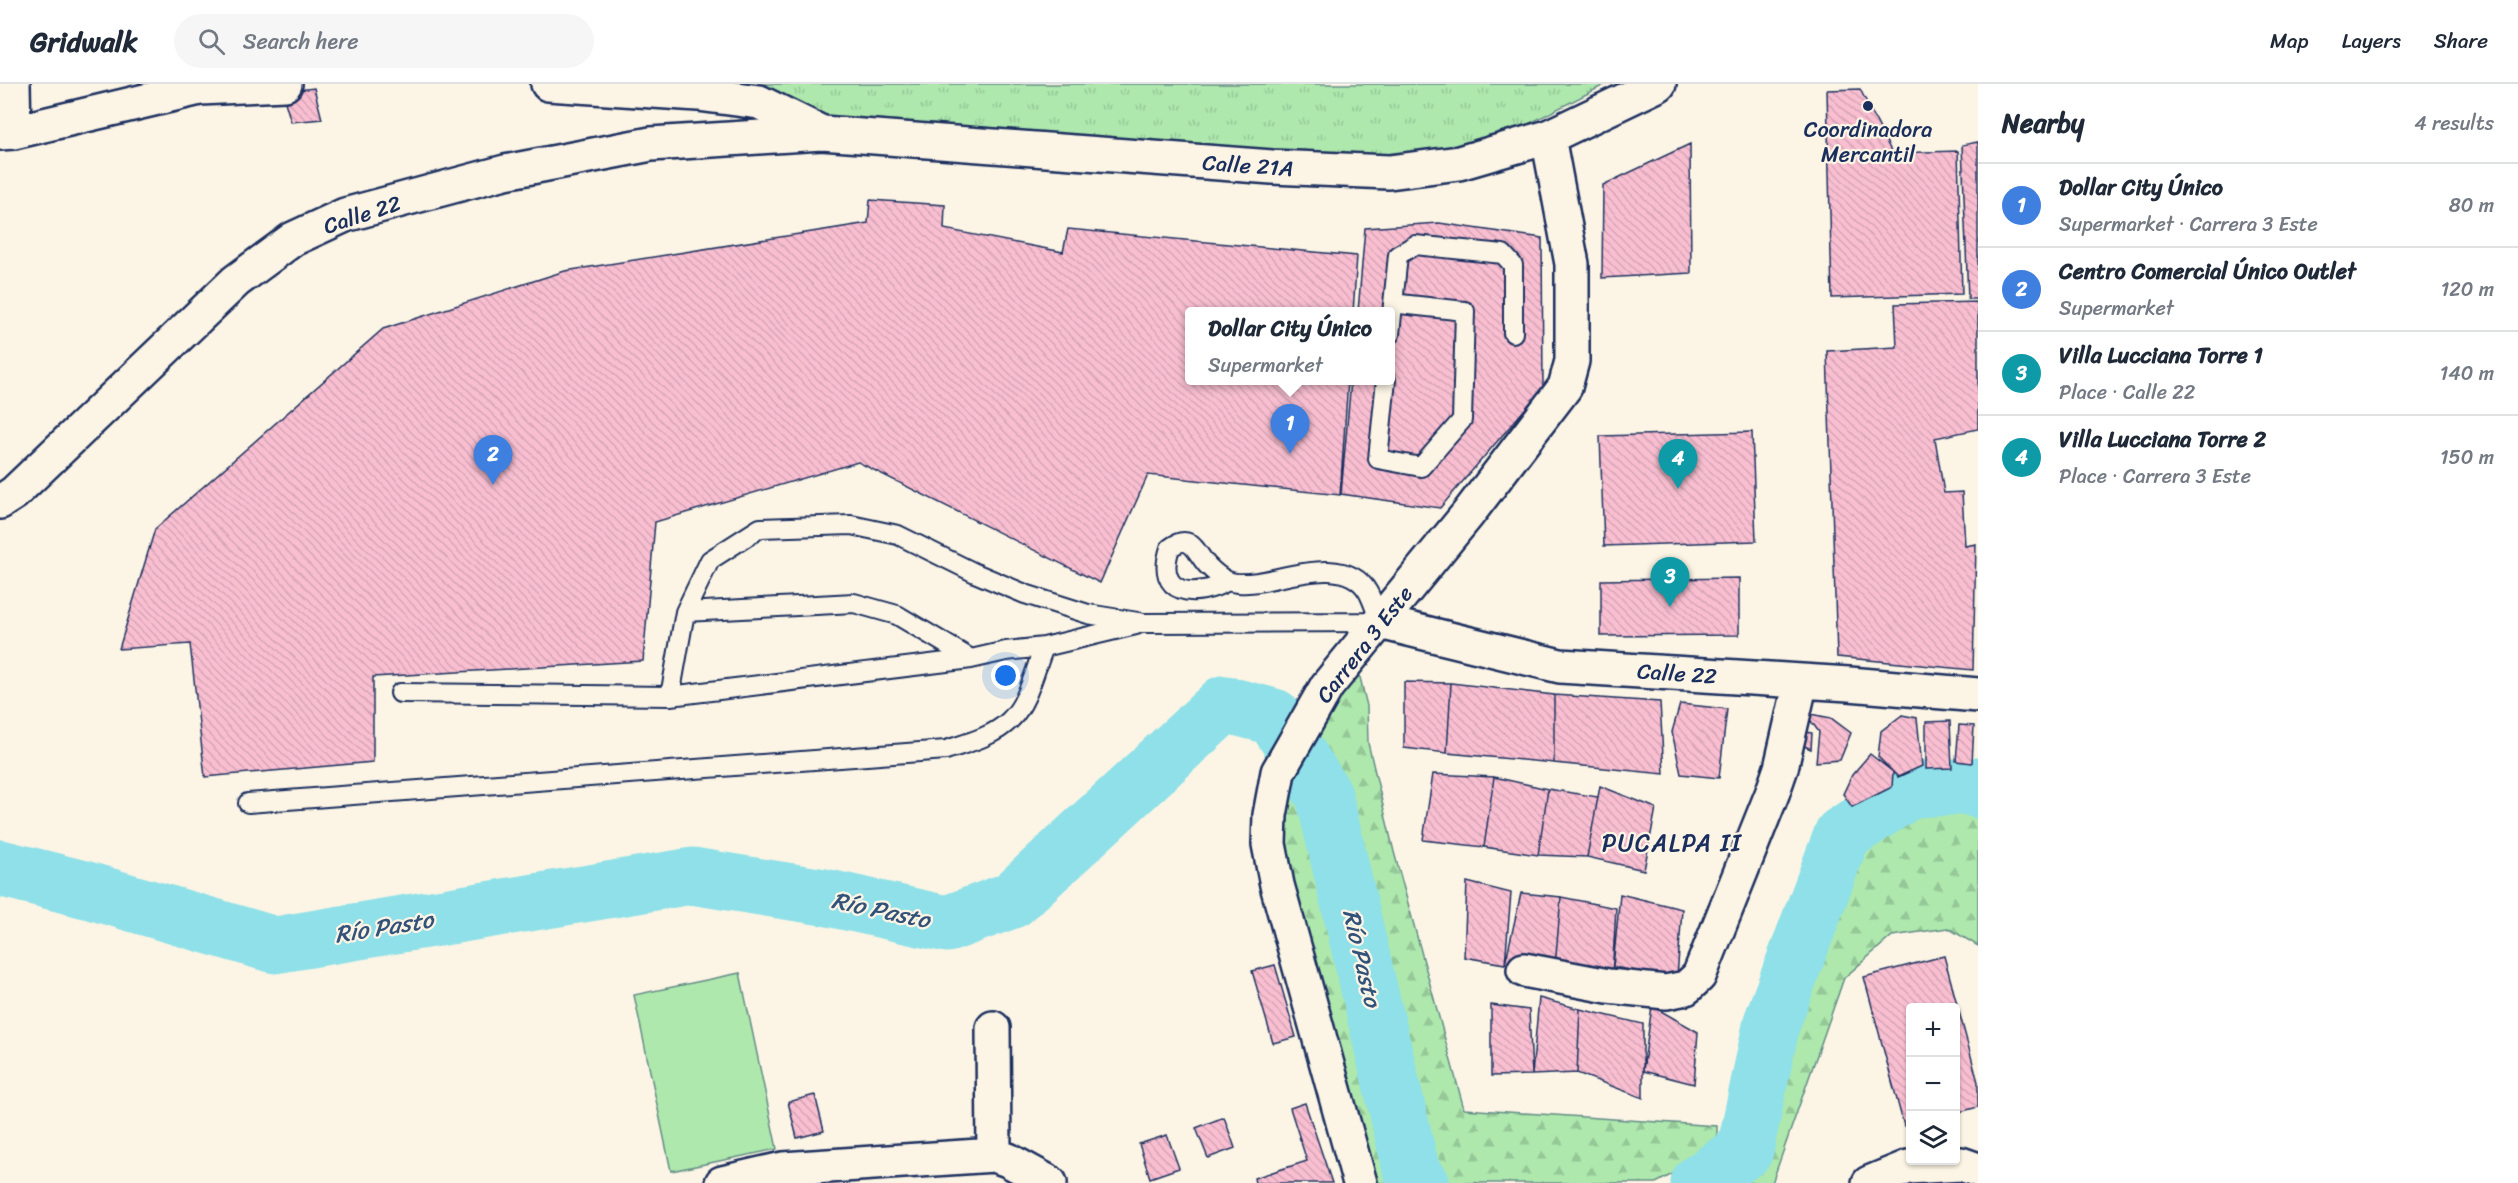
<!DOCTYPE html>
<meta charset="utf-8">
<style>
body{margin:0;font-family:Sriracha,sans-serif;background:#f6f6f7;color:#1f2937}
.controls{position:absolute;right:18px;bottom:18px;display:grid;overflow:hidden;border-radius:6px;box-shadow:0 2px 4px #0004}
.controls button{width:54px;height:54px;display:grid;place-items:center;padding:0;border:0;border-bottom:2px solid #e0e1e3;background:#fff;color:#1f2937;font:30px sans-serif}
.you{position:absolute;left:1006px;top:592px;width:21px;height:21px;margin:-15px;border:4px solid #fff;border-radius:50%;background:#1a73e8;box-shadow:0 0 0 9px #1a73e833}
.badge{display:grid;place-items:center;width:39px;height:39px;border-radius:50%;background:#0b8043;color:#fff;font-size:20px;font-weight:700}
.pin{position:absolute;translate:-50% -50px;filter:drop-shadow(0 2px 3px #0008)}
.pin::after{content:'';position:absolute;top:32px;width:21px;height:18px;background:inherit;clip-path:polygon(0 0,100% 0,50% 100%)}
.popup{position:absolute;left:1185px;top:223px;width:210px;height:78px;box-sizing:border-box;display:grid;place-content:center;border-radius:6px;background:#fff;filter:drop-shadow(0 2px 4px #0005);font-size:20px;white-space:nowrap;color:#747a83}
.popup b{font-size:22px;color:#1f2937}
.popup::after{content:'';position:absolute;left:50%;top:100%;margin-left:-12px;border:12px solid transparent;border-top-color:#fff}
.list{margin:0;padding:0;list-style:none}
h2{display:flex;justify-content:space-between;align-items:center;height:78px;margin:0;padding:0 24px;font-size:26px}
h2 small{font-size:20px;font-weight:400;color:#747a83}
.list li{display:grid;grid-template-columns:39px 1fr auto;gap:18px;align-items:center;box-sizing:border-box;height:84px;padding:0 24px;border-top:2px solid #e0e1e3}
.list b{display:block;font-size:22px;white-space:nowrap}
.list p{margin:0;font-size:20px;white-space:nowrap;color:#747a83}
.list em{font-size:20px;font-style:normal;color:#747a83}
.icon{flex:none;width:33px;height:33px;fill:none;stroke:currentColor;stroke-width:2;stroke-linecap:round;stroke-linejoin:round}
.map{position:relative;flex:none;width:1978px;height:1099px;overflow:hidden}
header{display:flex;align-items:center;gap:36px;box-sizing:border-box;height:84px;padding:0 30px;background:#fff;border-bottom:2px solid #e0e1e3}
header strong{font-size:28px}
nav{display:flex;gap:33px;margin-inline-start:auto;font-size:21px}
.search{width:420px;height:54px;background:#f6f6f7;display:flex;align-items:center;gap:15px;box-sizing:border-box;padding:0 21px;border-radius:33px;color:#747a83;font-size:22px}
main{display:flex}
aside{flex:1;background:#fff}
.map>svg:first-child{display:block}
</style>
<header>
<strong>Gridwalk</strong>
<div class="search"><svg class="icon" aria-label="search" viewBox="0 0 24 24"><circle cx="10" cy="10" r="6"/><path d="M15 15l6 6"/></svg>Search here</div>
<nav><a>Map</a><a>Layers</a><a>Share</a></nav>
</header>
<main>
<div class="map">
<svg width="1978" height="1099" viewBox="0 0 1978 1099">
<defs>
<pattern id="forest-firs" width="22" height="20" patternUnits="userSpaceOnUse" patternTransform="scale(1.5)"><rect width="22" height="20" fill="#aee8ad"/><path d="M5 1l3.5 6h-7zM16 11l3.5 6h-7z" fill="#95c797"/></pattern>
<pattern id="park-tufts" width="24" height="20" patternUnits="userSpaceOnUse" patternTransform="scale(1.5)"><rect width="24" height="20" fill="#aee8ad"/><path d="M3 7l-1-3M5 7V3M7 7l1-3M15 17l-1-3M17 17v-4M19 17l1-3" fill="none" stroke="#95c797"/></pattern>
<pattern id="building-back-hatch" width="6" height="6" patternUnits="userSpaceOnUse" patternTransform="scale(1.5)"><rect width="6" height="6" fill="#f9bfd1"/><path d="M-1 5l2 2M0 0l6 6M5-1l2 2" fill="none" stroke="#d5a4b6"/></pattern>
</defs>
<rect width="100%" height="100%" fill="#fcf5e5"/>
<filter id="ink" filterUnits="userSpaceOnUse"><feTurbulence type="fractalNoise" baseFrequency=".0167" numOctaves="2"/><feDisplacementMap in="SourceGraphic" scale="12" xChannelSelector="R" yChannelSelector="G"/><feConvolveMatrix kernelMatrix="1 2 1 2 8 2 1 2 1" color-interpolation-filters="sRGB"/></filter>
<g filter="url(#ink)">
<!-- forest -->
<path fill="url(#forest-firs)" stroke="#648c86" stroke-width="1.5" d="M1358,585L1367,622L1368,659L1394,768L1464,1025L1717,1042V1066L1656,1099H1438L1413,1070L1384,923L1322,679L1309,656Z
M1286,701L1310,710L1368,959L1395,1088L1403,1099H1369L1279,781Z
M1932,723L1971,725L1978,733V862L1948,844L1892,852L1844,894L1772,1099H1718L1751,1075L1778,949L1822,821L1848,759L1890,736Z"/>
<!-- park -->
<path fill="url(#park-tufts)" stroke="#648c86" stroke-width="1.5" d="M619,0H1606L1501,54L1391,74L928,51Z"/>
<!-- pitch -->
<path fill="#aee8ad" stroke="#648c86" stroke-width="1.5" d="M740,889L777,1065L671,1087L634,911Z"/>
<g fill="none" stroke-linecap="round" stroke-linejoin="round">
<!-- river -->
<path stroke="#8fe0e8" stroke-width="57" d="M0,784L87,806L275,861L692,792L824,813L947,840L1012,816L1224,620L1274,633L1324,711L1412,1089L1421,1099
M1699,1099L1745,1066L1772,938L1842,751L1911,705L1976,702L1978,706"/>
</g>
<!-- building -->
<path fill="url(#building-back-hatch)" stroke="#1b2f5e" stroke-width="1.5" d="M314,4L322,35L291,38L282,8Z
M1860,5L1892,69L1958,67L1962,210L1832,214L1827,6Z
M1978,58V215H1968L1962,61Z
M1690,60L1691,189L1602,194L1603,101Z
M870,116L945,121L944,145L1063,168L1068,145L1357,172L1353,228H1190V296H1348L1340,411L1148,391L1100,499L858,378L655,438L643,577L373,593V678L205,693L190,560L119,565L155,445L383,245L565,187L868,139Z
M1439,139L1542,154L1543,304L1440,424L1341,410L1351,296H1390V228H1358L1365,144Z
M1978,218V345L1935,354L1944,409L1962,408L1965,462L1976,460L1973,586L1837,573L1827,267L1897,263L1895,220Z
M1752,348L1756,457L1604,462L1600,352Z
M1739,494V551L1601,552V496Z
M1404,598L1451,599L1447,669L1404,664Z
M1451,599L1554,611V679L1447,669Z
M1554,611L1660,618L1664,690L1554,679Z
M1680,620L1727,625L1719,694L1681,690L1672,648Z
M1805,629L1831,634L1851,649L1840,676L1816,678L1819,648Z
M1902,631L1917,634L1922,682L1898,693L1878,673L1881,647Z
M1950,637L1952,684L1926,685V638Z
M1959,641L1974,642L1972,679L1956,677Z
M1793,645L1812,649L1811,665L1791,656Z
M1870,670L1893,688L1892,703L1852,723L1843,710L1852,691Z
M1433,690L1494,693L1484,763L1423,756Z
M1494,693L1548,705L1538,771L1484,763Z
M1600,702L1656,724L1644,786L1587,773Z
M1548,705L1598,713L1587,773L1538,771Z
M1467,798L1511,809L1505,880L1464,873Z
M1521,809L1561,813L1555,883L1505,880Z
M1620,810L1682,825L1677,894L1613,883Z
M1561,813L1616,824L1612,893L1555,883Z
M1944,872L1978,998V1023L1956,1029V924H1910V1041L1904,1042L1864,893Z
M1275,881L1296,953L1273,959L1252,887Z
M1539,914L1580,925L1577,989L1532,991Z
M1491,921L1529,926L1532,991L1491,992Z
M1652,922L1698,948L1694,1000L1643,987Z
M1580,925L1643,940V1014L1577,989Z
M815,1011L824,1047L797,1054L788,1018Z
M1305,1019L1332,1099H1255L1254,1094L1307,1077L1290,1024Z
M1224,1033L1235,1064L1208,1074L1196,1044Z
M1167,1051L1179,1084L1150,1094L1139,1060Z"/>
<g fill="none" stroke-linecap="round" stroke-linejoin="round">
<defs>
<path id="service" d="M1390,250L1398,171L1415,161L1503,170L1513,181V249
M1386,296L1378,375L1421,383L1462,336L1465,227L1400,220
M685,528L854,519L897,531L971,575
M400,609L670,612L971,575L1006,567L1044,563L1136,541
M670,612L685,528L710,476L760,444L851,441L898,451L975,489L1025,510L1088,530L1144,539L1380,538C1376,528 1373,517 1368,508C1347,471 1290,493 1258,498C1249,499 1235,501 1226,496C1220,493 1213,487 1208,482C1196,470 1192,447 1170,464C1154,512 1196,515 1228,497
M248,719L946,666C967,659 993,653 1010,636C1028,619 1035,585 1044,563"/>
<path id="minor" d="M13,0L14,48
M548,0L698,10L759,18L822,49
M0,49L14,48L200,4L285,0
M1380,538L1560,582L1849,600L1978,611
M1524,886L1608,902L1666,908L1686,904L1699,892L1772,710L1781,684L1801,597
M994,1071L1008,1076L1050,1099
M722,1099L783,1085L994,1071L993,944
M1360,1099L1277,801L1269,760L1270,731L1278,688L1327,602L1468,430L1565,303L1572,277V180L1548,53
M1869,1099L1908,1083L1961,1080L1978,1086"/>
<path id="secondary" d="M0,418L14,409L236,197L293,155L345,131L505,88L651,60L822,49L1272,83L1389,88L1459,79L1548,53L1659,0"/>
</defs>
<!-- service casing -->
<use href="#service" stroke="#1b2f5e" stroke-width="22"/>
<!-- minor casing -->
<use href="#minor" stroke="#1b2f5e" stroke-width="38"/>
<!-- secondary casing -->
<use href="#secondary" stroke="#1b2f5e" stroke-width="38"/>
<!-- service -->
<use href="#service" stroke="#fcf5e5" stroke-width="18"/>
<!-- minor -->
<use href="#minor" stroke="#fcf5e5" stroke-width="33"/>
<!-- secondary -->
<use href="#secondary" stroke="#fcf5e5" stroke-width="33"/>
</g>
</g>
<!-- markers -->
<circle fill="#1b2f5e" stroke="#fcf5e5" stroke-width="2" cx="1868" cy="22" r="6"/>
<g text-anchor="middle" stroke-width="4.5" stroke-linejoin="round" paint-order="stroke">
<!-- poi labels -->
<g font-size="22" fill="#1b2f5e" stroke="#fcf5e5">
<text x="1868" y="53">Coordinadora<tspan x="1868" dy="25">Mercantil</tspan></text>
</g>
<!-- street labels -->
<g font-size="22" fill="#1b2f5e" stroke="#fcf5e5">
<text transform="translate(1248 81) rotate(4)" y="8">Calle 21A</text>
<text transform="translate(362 130) rotate(-18)" y="8">Calle 22</text>
<text transform="translate(1364 560) rotate(-52)" y="8">Carrera 3 Este</text>
<text transform="translate(1677 589) rotate(4)" y="8">Calle 22</text>
</g>
<!-- neighbourhood labels -->
<g font-size="24" letter-spacing="1.5" fill="#1b2f5e" stroke="#fcf5e5">
<text x="1672" y="767">PUCALPA II</text>
</g>
<!-- water labels -->
<g font-size="24" font-style="italic" fill="#32527a" stroke="#fcf5e5">
<text transform="translate(881 826) rotate(12)" y="8">Río Pasto</text>
<text transform="translate(384 843) rotate(-9)" y="8">Río Pasto</text>
<text transform="translate(1362 874) rotate(77)" y="8">Río Pasto</text>
</g>
</g>
</svg>
<div class="controls">
<button>+</button>
<button>−</button>
<button><svg class="icon" aria-label="layers" viewBox="0 0 24 24"><path d="M12 4l9 5-9 5-9-5zM3 14l9 5 9-5"/></svg></button>
</div>
<div class="you"></div>
<div class="pin badge" style="left:1290px;top:370px;background:#3f7fe0">1</div>
<div class="popup"><b>Dollar City Único</b>Supermarket</div>
<div class="pin badge" style="left:493px;top:401px;background:#3f7fe0">2</div>
<div class="pin badge" style="left:1670px;top:523px;background:#0f9aa8">3</div>
<div class="pin badge" style="left:1678px;top:405px;background:#0f9aa8">4</div>
</div>
<aside>
<h2>Nearby<small>4 results</small></h2>
<ul class="list">
<li><span class="badge" style="background:#3f7fe0">1</span><div><b>Dollar City Único</b><p>Supermarket · Carrera 3 Este</p></div><em>80 m</em></li>
<li><span class="badge" style="background:#3f7fe0">2</span><div><b>Centro Comercial Único Outlet</b><p>Supermarket</p></div><em>120 m</em></li>
<li><span class="badge" style="background:#0f9aa8">3</span><div><b>Villa Lucciana Torre 1</b><p>Place · Calle 22</p></div><em>140 m</em></li>
<li><span class="badge" style="background:#0f9aa8">4</span><div><b>Villa Lucciana Torre 2</b><p>Place · Carrera 3 Este</p></div><em>150 m</em></li>
</ul>
</aside>
</main>
